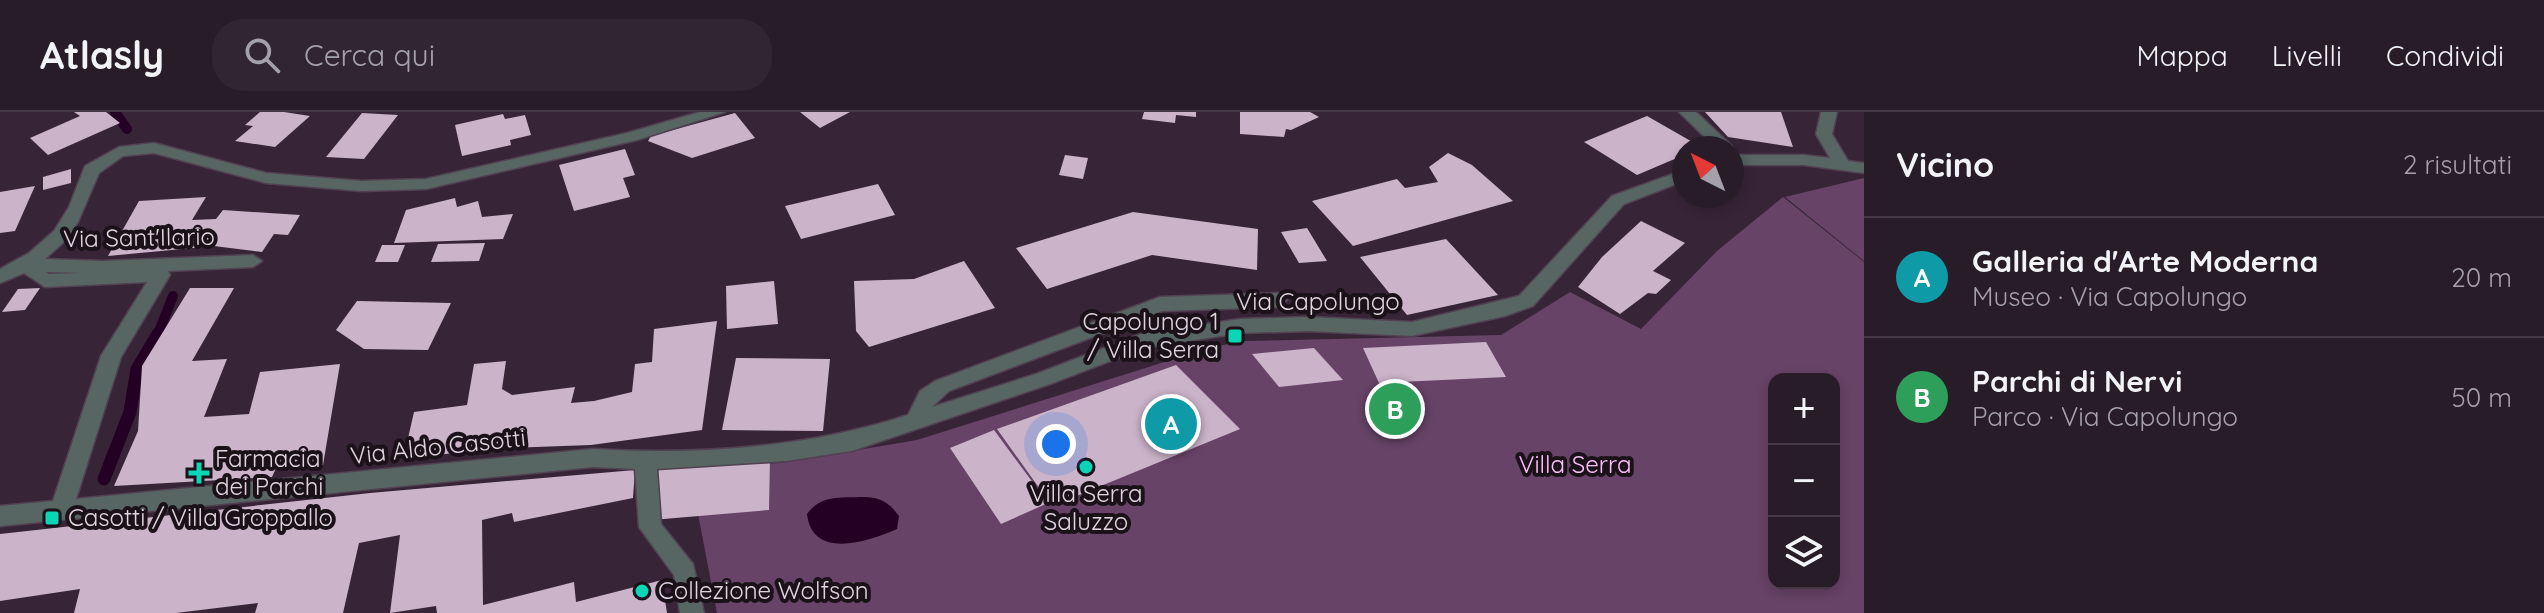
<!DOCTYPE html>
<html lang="it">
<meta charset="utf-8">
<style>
body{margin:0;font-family:Quicksand,sans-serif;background:#312531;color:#f1f3f6}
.controls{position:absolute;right:24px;bottom:24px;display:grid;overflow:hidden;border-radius:16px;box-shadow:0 4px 12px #0003}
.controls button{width:72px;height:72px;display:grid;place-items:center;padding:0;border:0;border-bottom:2px solid #453a46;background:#291c29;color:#f1f3f6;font:40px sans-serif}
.compass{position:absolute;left:1672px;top:24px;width:72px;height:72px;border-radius:50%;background:#291c29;box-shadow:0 4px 12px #0003;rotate:318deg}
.you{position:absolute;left:1056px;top:332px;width:28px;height:28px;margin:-20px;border:6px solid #fff;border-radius:50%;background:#1a73e8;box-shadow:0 0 0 12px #1a73e833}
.badge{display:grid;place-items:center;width:52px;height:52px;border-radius:50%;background:#0bd5b5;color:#fff;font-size:26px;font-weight:700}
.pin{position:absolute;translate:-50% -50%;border:4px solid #fff;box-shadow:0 2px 8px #0006}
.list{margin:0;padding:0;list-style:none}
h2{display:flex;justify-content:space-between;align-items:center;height:104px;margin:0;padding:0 32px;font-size:34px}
h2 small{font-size:26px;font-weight:400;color:#a5a1a8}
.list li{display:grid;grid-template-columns:52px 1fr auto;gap:24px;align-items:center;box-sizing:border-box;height:120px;padding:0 32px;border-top:2px solid #453a46}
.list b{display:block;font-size:30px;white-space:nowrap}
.list p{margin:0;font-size:26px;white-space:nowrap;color:#a5a1a8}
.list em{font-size:26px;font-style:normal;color:#a5a1a8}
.icon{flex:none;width:44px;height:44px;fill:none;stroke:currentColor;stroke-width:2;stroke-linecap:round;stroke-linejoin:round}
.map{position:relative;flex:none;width:1864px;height:501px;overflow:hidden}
header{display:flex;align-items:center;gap:48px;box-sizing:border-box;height:112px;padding:0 40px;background:#291c29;border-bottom:2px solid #453a46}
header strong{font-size:38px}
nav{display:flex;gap:44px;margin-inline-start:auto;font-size:28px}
.search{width:560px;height:72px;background:#312531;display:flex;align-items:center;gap:20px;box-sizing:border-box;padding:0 28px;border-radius:32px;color:#a5a1a8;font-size:30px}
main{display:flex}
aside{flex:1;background:#291c29}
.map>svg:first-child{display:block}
</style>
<header>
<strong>Atlasly</strong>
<div class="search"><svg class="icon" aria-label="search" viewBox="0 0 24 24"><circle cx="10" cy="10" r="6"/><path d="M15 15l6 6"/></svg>Cerca qui</div>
<nav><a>Mappa</a><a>Livelli</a><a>Condividi</a></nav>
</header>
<main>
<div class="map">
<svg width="1864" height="501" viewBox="0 0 1864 501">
<rect width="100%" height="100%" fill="#372537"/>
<!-- green -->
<path fill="#674367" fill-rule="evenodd" d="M1864,66V149L1785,85Z
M1783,85L1864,150V501H717L689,355L781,351L917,328L1212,235L1246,229L1501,223L1570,180L1641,217L1717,139ZM1774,267H1834V471H1774Z"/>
<!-- water -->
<path fill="#230024" d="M860,385C879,385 887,388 899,404L897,417C868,430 812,448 807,402C821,383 838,386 860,385Z"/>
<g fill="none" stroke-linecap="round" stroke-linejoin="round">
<!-- stream-far1 -->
<path stroke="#230024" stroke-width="10" d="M115,0L127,17
M157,224L173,184"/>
<!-- stream -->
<path stroke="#230024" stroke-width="13" d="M104,367L130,300L137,257L158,222"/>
</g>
<!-- building -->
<path fill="#cbb3ca" d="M74,0H106L120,11L48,43L30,26L80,4Z
M260,0H284L310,4L275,35L235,29L253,14L245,13Z
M800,0H850L820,16Z
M1144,0H1196V5L1176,3L1175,11L1142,7Z
M1240,0H1310L1319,5L1291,18L1286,17L1284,25L1240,22Z
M1705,0H1781L1793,35L1728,25Z
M362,1L398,3L364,47L326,45Z
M735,1L755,26L692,46L648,29L651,24Z
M503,2L505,7L525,3L531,23L510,28L511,33L462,44L455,13Z
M1647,4L1703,36H1684V43L1637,63L1584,30Z
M625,37L635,63L623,66L630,85L574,99L559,53Z
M1448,41L1472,53L1513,89L1353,134L1312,89L1397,67L1405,76L1438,70L1429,55Z
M1065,43L1088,46L1083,67L1059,63Z
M71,57V71L43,78V65Z
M878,72L895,103L801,127L785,94Z
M35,74L15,119L0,121V80Z
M206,85L192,108L216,107L223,98L300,103L288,123L274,122L262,140L214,134L108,144L139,89Z
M455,86L457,95L478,89L482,105L513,102L503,127L394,131L406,98Z
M1133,100L1258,117L1257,158L1152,143L1047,177L1016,136Z
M1641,109L1685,131L1653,159L1671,168L1656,182L1648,181L1620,202L1578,175L1602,145Z
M1307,116L1327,149L1299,151L1281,120Z
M1446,127L1498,183L1407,203L1360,145Z
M485,131L479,149L431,150L438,132Z
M382,133H405L398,150H375Z
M964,149L995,196L869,235L856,219L854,169L914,167Z
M774,169L778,212L727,217L726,174Z
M40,176L25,198L2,200L18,177Z
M190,176H234L192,249L227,247L204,305L249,302L260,260L340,252L323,353L276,356L272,365L114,374L138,319L142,254Z
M357,189L451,191L428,238L364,237L336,218Z
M717,209L702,318L591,333L481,337L403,348L414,300L467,293L474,252L506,249L502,277L512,283L575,275L571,291L594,289L632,280L635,252L652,250L654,217Z
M1486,230L1506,265L1379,271L1363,236Z
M1314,236L1343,268L1279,275L1252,242Z
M736,246L830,247L823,319L722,318Z
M1176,253L1240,317L1052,394L997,317Z
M994,318L1048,391L1001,412L950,336Z
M770,346L769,398L652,408L658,354Z
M635,358L633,386L514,410L512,401L482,408L483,493L574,470L576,490L662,468L667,501H437L436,494L390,501L400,423L359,431L343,501H255L258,491L176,501H74L80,477L0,489V422L370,381Z"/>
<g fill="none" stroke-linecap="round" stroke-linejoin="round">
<defs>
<path id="minor" d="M700,0H725L637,28L426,77L361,79L266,71L154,41L123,44L99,61L78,110L66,128L45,147L103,149L253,143L262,149L253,155L168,159L170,163L121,245L76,387L593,337C698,343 807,336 908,303L920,279L935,269L1160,185L1278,181L1287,188L1278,195L1162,199L949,279L932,295L1036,262L1141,222L1240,207L1309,205L1412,210L1519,184L1612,84L1684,58V69L1624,92L1533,194L1505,204L1412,224L1309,219L1240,221L1144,236L1050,272L852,339L786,349L657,357L661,412L693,452L704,501H680L674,463L639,415L635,357L593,355L0,414V394L53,389L101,244L147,170L45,175L24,161L0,171V157L29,141L54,119L69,95L85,54L119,35L154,31L266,61L361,69L426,67L627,21ZM46,160L82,161L49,162Z
M1679,0H1696L1731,33L1733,36L1732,38L1716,36Z
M1821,0H1837L1832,22L1848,49L1864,51V61L1804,53H1732V43H1804L1830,46L1816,22Z"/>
</defs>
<!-- minor casing -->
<use href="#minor" stroke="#524152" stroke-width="3"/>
<!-- minor -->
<use href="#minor" fill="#576662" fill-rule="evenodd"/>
</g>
<!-- markers -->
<g fill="#0bd5b5" stroke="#1a1119" stroke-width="3">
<rect x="1227" y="216" width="16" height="16" rx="4"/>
<circle cx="1086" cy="355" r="8"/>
<path d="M195 349h8v8h8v8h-8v8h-8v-8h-8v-8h8z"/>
<rect x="44" y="398" width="16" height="16" rx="4"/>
<circle cx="642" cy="479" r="8"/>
</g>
<g text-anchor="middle" stroke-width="8" stroke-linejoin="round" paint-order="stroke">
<!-- street labels -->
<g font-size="24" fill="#e0d4e0" stroke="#1a1119">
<text transform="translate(139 126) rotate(-1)" y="8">Via Sant'Ilario</text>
<text x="1318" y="198">Via Capolungo</text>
<text transform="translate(438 335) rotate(-6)" y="8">Via Aldo Casotti</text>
</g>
<!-- poi labels -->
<g font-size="24" fill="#e0d4e0" stroke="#1a1119" text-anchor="start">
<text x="1219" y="218" text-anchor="end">Capolungo 1<tspan x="1219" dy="28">/ Villa Serra</tspan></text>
<text x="215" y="355">Farmacia<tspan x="215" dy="28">dei Parchi</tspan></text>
<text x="1086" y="390" text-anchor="middle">Villa Serra<tspan x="1086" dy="28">Saluzzo</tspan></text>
<text x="68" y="414">Casotti / Villa Groppallo</text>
<text x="658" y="487">Collezione Wolfson</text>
</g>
<!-- park labels -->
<g font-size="24" fill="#fac1f8" stroke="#1a1119">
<text x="1575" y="361">Villa Serra</text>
</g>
</g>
</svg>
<div class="controls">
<button>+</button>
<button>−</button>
<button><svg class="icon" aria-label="layers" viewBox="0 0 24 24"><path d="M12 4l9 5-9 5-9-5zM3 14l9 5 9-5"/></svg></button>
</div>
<svg class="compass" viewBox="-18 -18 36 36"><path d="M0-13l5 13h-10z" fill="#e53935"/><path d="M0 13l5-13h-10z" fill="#a5a1a8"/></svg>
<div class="you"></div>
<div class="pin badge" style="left:1171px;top:312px;background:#0f9aa8">A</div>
<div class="pin badge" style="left:1395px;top:297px;background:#2e9e5b">B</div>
</div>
<aside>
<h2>Vicino<small>2 risultati</small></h2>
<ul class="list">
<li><span class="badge" style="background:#0f9aa8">A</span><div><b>Galleria d'Arte Moderna</b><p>Museo · Via Capolungo</p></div><em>20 m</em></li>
<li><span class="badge" style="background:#2e9e5b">B</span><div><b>Parchi di Nervi</b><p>Parco · Via Capolungo</p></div><em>50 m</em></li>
</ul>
</aside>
</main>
